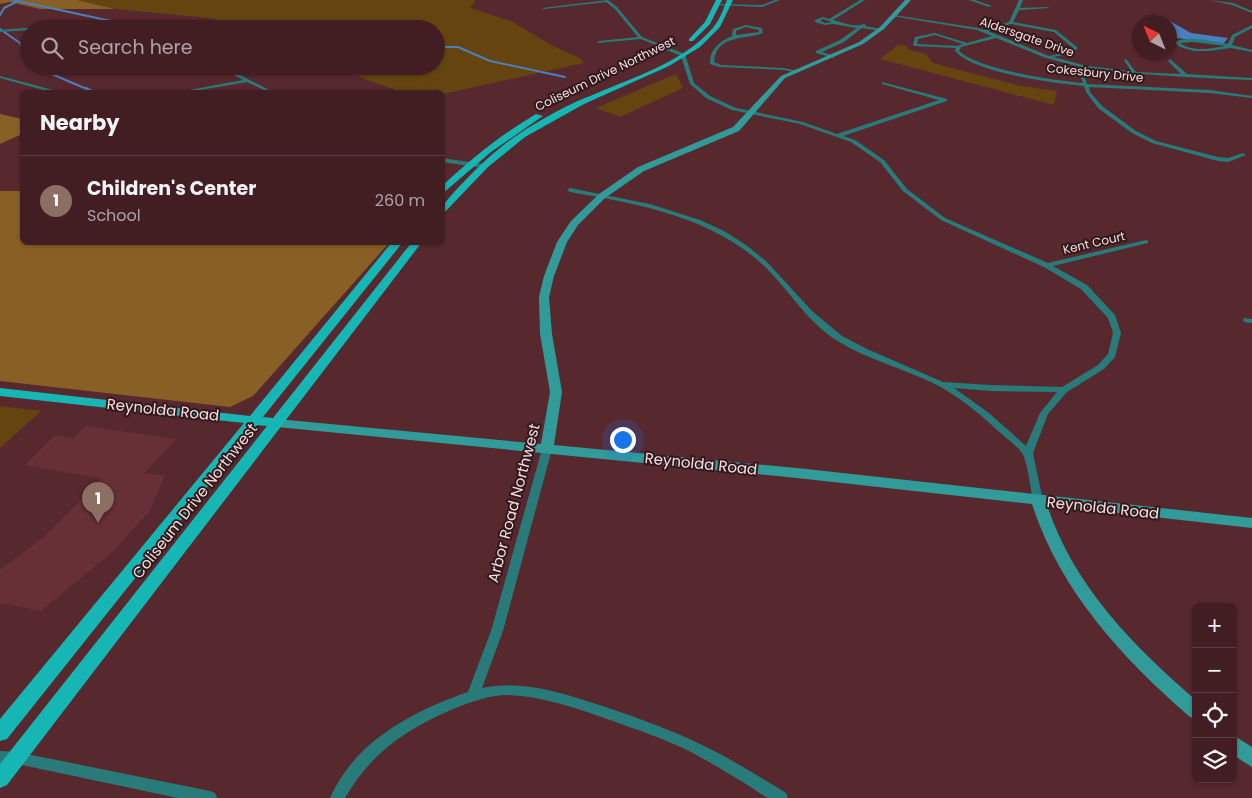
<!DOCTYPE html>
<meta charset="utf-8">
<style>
body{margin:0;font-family:Poppins,sans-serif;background:#4c2b30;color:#f1f3f6}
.controls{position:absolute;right:15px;bottom:15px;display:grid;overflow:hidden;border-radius:8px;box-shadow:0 1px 4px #0004}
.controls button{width:45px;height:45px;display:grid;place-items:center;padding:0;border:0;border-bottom:1px solid #5a3c41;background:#421e23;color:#f1f3f6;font:25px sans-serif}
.compass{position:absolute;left:1132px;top:15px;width:45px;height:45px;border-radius:50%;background:#421e23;box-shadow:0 1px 4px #0004;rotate:317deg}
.you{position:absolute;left:622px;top:439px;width:18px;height:18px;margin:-12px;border:4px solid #fff;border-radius:50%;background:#1a73e8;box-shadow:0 0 0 8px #1a73e833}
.badge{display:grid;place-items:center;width:32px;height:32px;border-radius:50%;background:#95b2f1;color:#fff;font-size:16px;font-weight:700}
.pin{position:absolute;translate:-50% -41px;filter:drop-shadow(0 1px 2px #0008)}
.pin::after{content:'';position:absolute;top:26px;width:18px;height:15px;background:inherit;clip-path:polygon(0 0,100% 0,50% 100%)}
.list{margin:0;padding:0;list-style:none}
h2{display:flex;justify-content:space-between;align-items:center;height:65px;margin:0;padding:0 20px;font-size:21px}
h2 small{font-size:16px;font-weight:400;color:#aea2a6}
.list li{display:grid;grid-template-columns:32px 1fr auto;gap:15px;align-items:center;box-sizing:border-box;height:90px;padding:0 20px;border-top:1px solid #5a3c41}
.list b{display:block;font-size:19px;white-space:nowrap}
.list p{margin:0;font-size:16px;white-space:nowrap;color:#aea2a6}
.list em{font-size:16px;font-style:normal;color:#aea2a6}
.icon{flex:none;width:28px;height:28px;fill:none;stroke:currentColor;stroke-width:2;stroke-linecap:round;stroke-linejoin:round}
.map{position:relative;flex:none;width:1252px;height:798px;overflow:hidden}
.search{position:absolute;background:#421e23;box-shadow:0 1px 4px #0004;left:20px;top:20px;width:425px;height:55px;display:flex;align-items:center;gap:12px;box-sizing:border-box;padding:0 18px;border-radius:28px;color:#aea2a6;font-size:19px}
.panel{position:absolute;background:#421e23;box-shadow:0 1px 4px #0004;left:20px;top:90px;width:425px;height:155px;border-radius:8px}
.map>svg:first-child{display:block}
</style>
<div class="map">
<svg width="1252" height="798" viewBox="0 0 1252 798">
<rect width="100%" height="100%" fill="#58282f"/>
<!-- built -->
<path fill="#673037" d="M86,426L176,439L144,474L165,475L150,511L111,553L41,611L0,603V570L45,536L102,479L25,465L55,435L73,438Z"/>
<!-- green -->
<path fill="#654410" d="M77,0H476L470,8L511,21L553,46L580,58L584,63L443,94L442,92H402L369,81L338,66H436V29H260L209,18L115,9Z
M898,45L907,46L909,50L926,54L933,63L1021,86L1057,91L1054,105L880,59Z
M676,74L683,88L620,117L596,108Z
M0,406L41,411L0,448Z"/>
<!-- forest -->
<path fill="#886026" d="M0,0H77L115,9H40L10,2L0,4Z
M0,114L22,119V134L0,144Z
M0,191H22V242L389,243L253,396L230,407L0,381Z"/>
<!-- water -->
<path fill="#4980be" d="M1159,15L1191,33L1228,38L1223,44L1170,37V22H1162L1152,16Z"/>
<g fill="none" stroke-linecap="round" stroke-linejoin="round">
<!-- stream-far1 -->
<path stroke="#4980be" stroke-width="2" d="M13,0L139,27L194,29
M0,15L4,8L18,1
M0,29L20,43L22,52L29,59
M436,47H458L490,61L565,77
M33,66L89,90"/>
<!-- stream -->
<path stroke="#4980be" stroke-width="2.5" d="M86,88L94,92"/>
<!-- street -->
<path fill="#287b79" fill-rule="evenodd" d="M608,0L617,7L642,37L685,54L694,83L710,96L736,108L803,122L837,134L939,100L882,84V82L947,99V101L843,136L855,140L884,160L907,189L945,218L1048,263L1146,240L1148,241V243L1053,266L1087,285L1115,315L1121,333L1115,357L1104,369L1067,392L1048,414L1033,453L1043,501L1042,503H1034L1033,501C1031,491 1027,459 1022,453C1016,445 1005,437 997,430C978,412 957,395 933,383C902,368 866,359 836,340C806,321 788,288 762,264C709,216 638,204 570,192L567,190L570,188L650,204L700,220L724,231L746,245L767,262L812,311L842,336L867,349L943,382L991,385L1062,387L1098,365L1108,354L1113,333L1108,318L1081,289L1044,267L941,220L903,191L880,162L851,142L800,124L732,110L706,98L690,84L681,56L641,39L597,43L599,41L638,37L615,9L606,2L544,9L542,8ZM954,388L991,391L1057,392L1040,413L1026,446L989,413Z
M775,0H780L762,7L715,5L717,4L762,5Z
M860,0H865L833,20C842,22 854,28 864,24L866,25L865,26L881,29V31L862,28L844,42L822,52L834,56V58L816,53V51L840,40L857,28L833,24L825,25L815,22V20L823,17L829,19ZM823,19L832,22L825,23L820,21Z
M969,0H975L992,6L989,7Z
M1019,0H1023L1020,8L1047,7L1049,8L1019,10L1013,22L1056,30L1078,48L1070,54L1053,57L1087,66L1131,71L1124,60L1126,59L1136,72L1181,74L1168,61L1170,59L1187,74L1252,78V80C1197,78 1143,75 1089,69L1085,78L1087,84L1210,90L1252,96V98L1210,93L1089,87L1090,92L1102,106L1136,131L1156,141L1218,157L1228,158L1243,153L1246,155L1228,162L1218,161L1152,143L1132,133L1098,108L1086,92L1084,86C1053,83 975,73 955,51L956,48L915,46L913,45L915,37L935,33L967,43L992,36L977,30L892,16L894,15L978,28L984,30L1009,22ZM1011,24L1054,32L1073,48L1067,52L1049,56L988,31ZM935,35L963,44L957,46L917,44L918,39ZM996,38L1046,58L1084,68L1081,78L1083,83C1053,80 980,70 959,51L961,47Z
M1209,0L1233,3L1252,11V13L1232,5Z
M746,25L762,28L763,33C746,40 716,34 714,62L721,65L784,68L797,71V73L784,70L720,67L710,64C709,50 720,41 732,36L733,29ZM746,27L759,30V32L736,35V31Z
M1252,25V28L1235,37L1232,45L1252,50V52L1231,48L1209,51H1194L1180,47L1174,42C1190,35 1211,41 1228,44L1232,35ZM1193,42L1225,46C1210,49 1193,52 1180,43Z
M50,26L98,29H29V30L0,32V30Z
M217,66H223L273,92H268L247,82L189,92H182L184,91L243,80Z
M0,76L57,91V92H51L0,78Z
M442,158L483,164L486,166L483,168L442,162Z
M1244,318L1252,319V323L1244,322L1243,320Z
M547,446L552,449L503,631L482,688C519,680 555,691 590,702C627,714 665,727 700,744C730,758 758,776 786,793L788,798C782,798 775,798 769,798C762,796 753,788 746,784C728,773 710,762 691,752C665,739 638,730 610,720C578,709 543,696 508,695C489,695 471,702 453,709C406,729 371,753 345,798H330C355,741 413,711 468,692L491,631L542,449Z
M0,751L17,752L210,791L215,793L217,798H178L17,764L0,763Z"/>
<!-- secondary -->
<path fill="#319b99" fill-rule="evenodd" d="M905,0H911L884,29L863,44L785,78L739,131L644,171L605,198L578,225L567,242L554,276L549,297L552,334L562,392L554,445L797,468L1252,518V528L1047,505C1073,585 1133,646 1196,700V719L1190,717C1122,658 1060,591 1032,504L797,478L277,427L271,423L277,419L541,444L550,392L540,334L539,297L544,276L557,242L571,221L599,194L638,167L733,127L781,76L859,42L880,27Z
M1233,735L1252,747V767L1233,755Z"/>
<!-- primary -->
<path fill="#15b6b3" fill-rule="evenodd" d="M716,0H722L710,24L693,41H689V39L705,22Z
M727,0H733L720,27L700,47L669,66L584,104L525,137L488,167L442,215V206C469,175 498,145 533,125C553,113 573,102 595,94C634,77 681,63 711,30C719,22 723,10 727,0Z
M536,114L543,116L491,152L442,194V186C471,159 502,134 536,114Z
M392,242H403L263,417L273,418L412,242H422L7,785L0,788V764L267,426L257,425L7,739L0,741V719L244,423L0,396V388L250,416Z"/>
</g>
<g text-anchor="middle" stroke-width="4" stroke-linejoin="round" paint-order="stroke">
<!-- far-street labels -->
<g font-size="12" fill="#fbdcde" stroke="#2f191c">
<text transform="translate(1027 37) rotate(19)" y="4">Aldersgate Drive</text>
<text transform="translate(1095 73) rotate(6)" y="4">Cokesbury Drive</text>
<text transform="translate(605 74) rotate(-26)" y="4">Coliseum Drive Northwest</text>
<text transform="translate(1094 243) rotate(-13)" y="4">Kent Court</text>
</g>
<!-- street labels -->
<g font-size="15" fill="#fbdcde" stroke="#2f191c">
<text transform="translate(163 410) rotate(6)" y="5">Reynolda Road</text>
<text transform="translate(701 464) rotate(6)" y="5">Reynolda Road</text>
<text transform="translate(195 501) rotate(-52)" y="5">Coliseum Drive Northwest</text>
<text transform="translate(514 503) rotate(-75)" y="5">Arbor Road Northwest</text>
<text transform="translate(1103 508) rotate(6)" y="5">Reynolda Road</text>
</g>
</g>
</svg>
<div class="controls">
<button>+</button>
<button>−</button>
<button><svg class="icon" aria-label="locate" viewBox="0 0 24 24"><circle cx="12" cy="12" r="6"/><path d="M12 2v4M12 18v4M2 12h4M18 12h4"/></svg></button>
<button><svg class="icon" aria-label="layers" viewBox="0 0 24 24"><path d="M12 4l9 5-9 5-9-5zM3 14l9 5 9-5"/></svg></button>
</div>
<svg class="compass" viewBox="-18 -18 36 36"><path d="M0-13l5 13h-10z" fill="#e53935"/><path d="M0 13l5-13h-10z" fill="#aea2a6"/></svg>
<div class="you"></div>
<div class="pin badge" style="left:98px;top:523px;background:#8d6e63">1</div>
<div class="search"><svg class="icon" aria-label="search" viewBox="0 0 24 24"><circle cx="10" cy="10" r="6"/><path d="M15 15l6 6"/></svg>Search here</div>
<section class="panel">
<h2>Nearby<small></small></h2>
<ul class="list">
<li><span class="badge" style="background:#8d6e63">1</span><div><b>Children's Center</b><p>School</p></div><em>260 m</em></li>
</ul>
</section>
</div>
